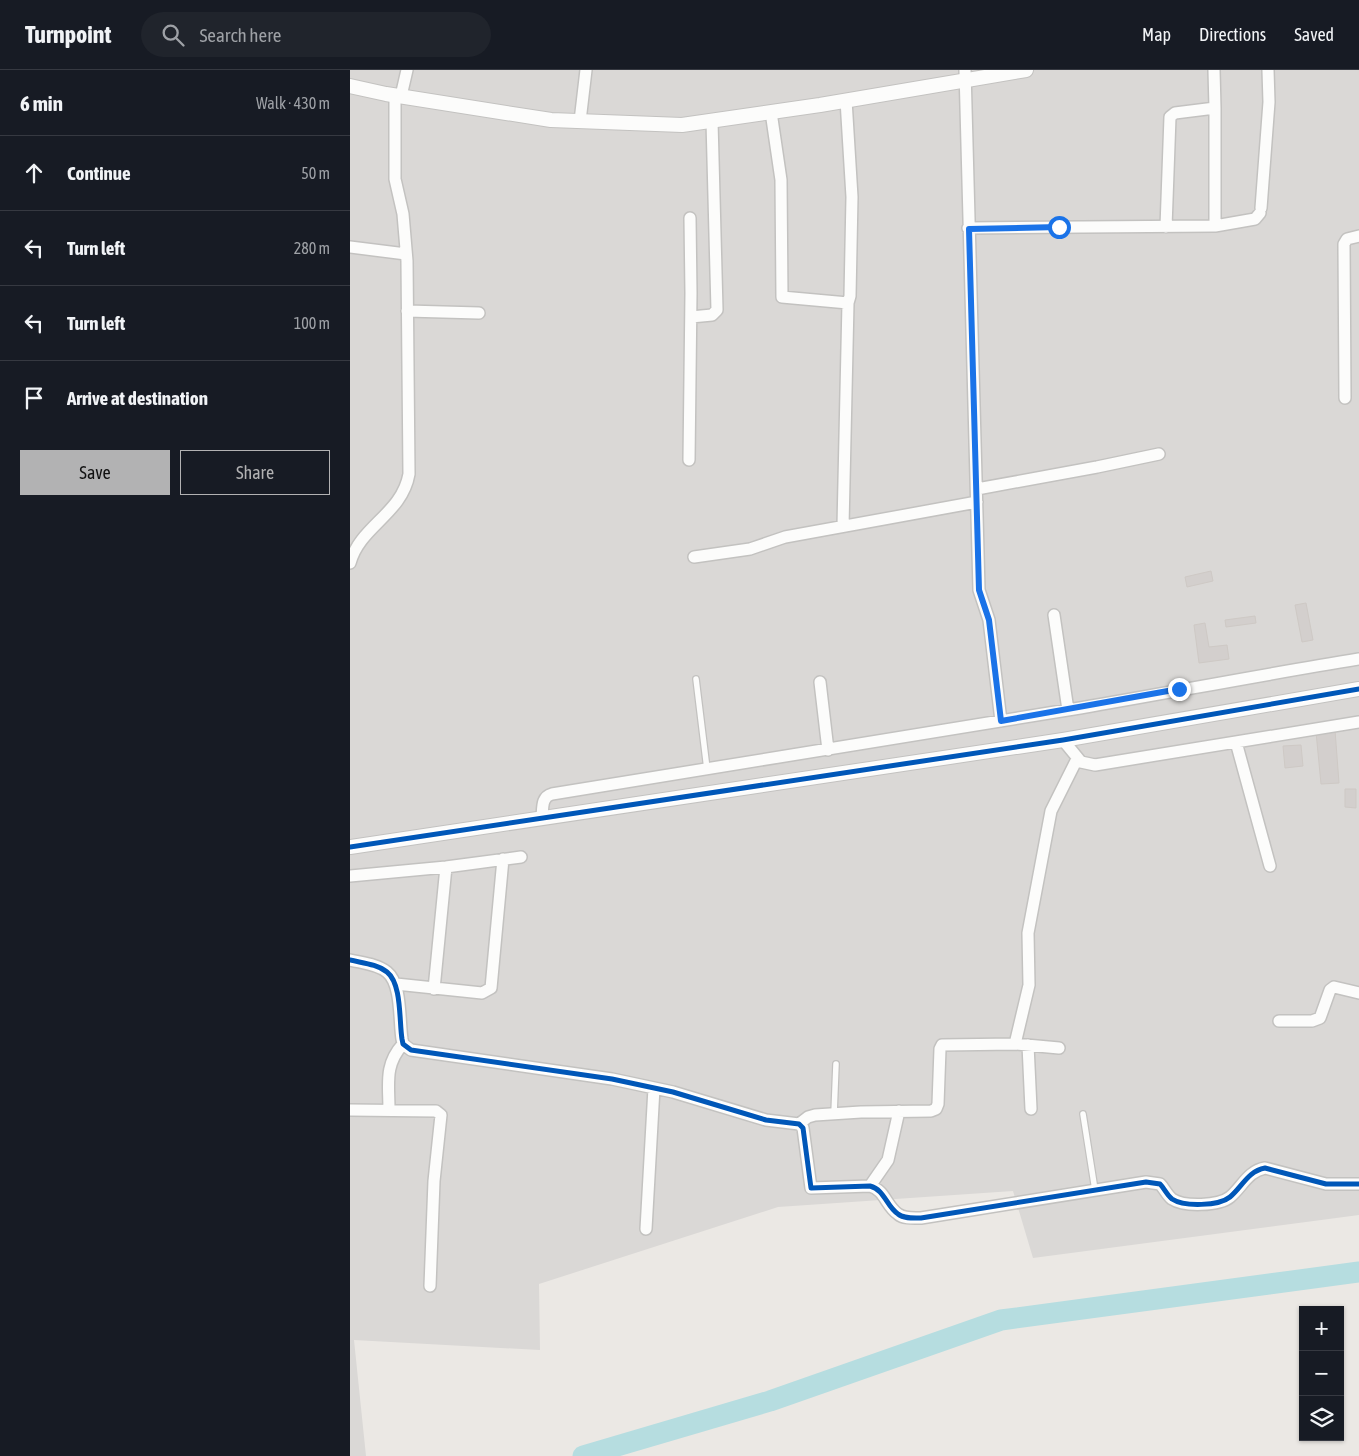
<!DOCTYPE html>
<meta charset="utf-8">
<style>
body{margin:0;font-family:"Asap Condensed",sans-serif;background:#20242c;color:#f1f3f6}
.controls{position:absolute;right:15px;bottom:15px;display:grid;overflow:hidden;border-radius:0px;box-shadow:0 1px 4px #0004}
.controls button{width:45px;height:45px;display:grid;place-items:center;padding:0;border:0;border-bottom:1px solid #363941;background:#171b24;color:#f1f3f6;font:25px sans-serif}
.stop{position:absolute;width:15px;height:15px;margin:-11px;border:4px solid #1a73e8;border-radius:50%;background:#fff}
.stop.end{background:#1a73e8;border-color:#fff;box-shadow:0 1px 5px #0008}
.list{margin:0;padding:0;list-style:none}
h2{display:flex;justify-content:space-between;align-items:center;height:65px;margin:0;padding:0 20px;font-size:21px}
h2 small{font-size:16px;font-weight:400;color:#9ea1a6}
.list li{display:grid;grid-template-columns:32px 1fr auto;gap:15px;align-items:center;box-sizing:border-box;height:75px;padding:0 20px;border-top:1px solid #363941}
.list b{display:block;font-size:19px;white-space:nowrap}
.list em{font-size:16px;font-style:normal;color:#9ea1a6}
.actions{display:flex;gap:10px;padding:15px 20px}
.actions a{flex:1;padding:11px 0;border:1px solid #b2b2b3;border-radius:0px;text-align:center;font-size:18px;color:#b2b2b3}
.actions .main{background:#b2b2b3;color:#111}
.icon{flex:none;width:28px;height:28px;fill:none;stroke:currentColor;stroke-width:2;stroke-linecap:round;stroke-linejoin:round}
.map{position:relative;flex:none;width:1009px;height:1386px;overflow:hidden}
header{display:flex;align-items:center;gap:30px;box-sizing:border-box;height:70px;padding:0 25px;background:#171b24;border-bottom:1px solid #363941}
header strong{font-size:24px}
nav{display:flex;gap:28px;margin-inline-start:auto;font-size:18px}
.search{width:350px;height:45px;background:#20242c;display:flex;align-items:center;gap:12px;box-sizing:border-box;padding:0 18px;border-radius:28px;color:#9ea1a6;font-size:19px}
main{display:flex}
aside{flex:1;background:#171b24}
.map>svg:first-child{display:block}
</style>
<header>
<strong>Turnpoint</strong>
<div class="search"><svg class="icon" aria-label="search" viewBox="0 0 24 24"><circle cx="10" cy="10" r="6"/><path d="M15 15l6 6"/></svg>Search here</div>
<nav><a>Map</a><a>Directions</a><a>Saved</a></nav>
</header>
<main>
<aside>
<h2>6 min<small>Walk · 430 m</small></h2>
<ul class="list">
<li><svg class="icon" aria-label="ahead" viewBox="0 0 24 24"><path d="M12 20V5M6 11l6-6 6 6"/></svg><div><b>Continue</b></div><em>50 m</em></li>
<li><svg class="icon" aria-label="left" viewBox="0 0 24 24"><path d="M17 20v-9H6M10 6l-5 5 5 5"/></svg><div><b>Turn left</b></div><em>280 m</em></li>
<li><svg class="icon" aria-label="left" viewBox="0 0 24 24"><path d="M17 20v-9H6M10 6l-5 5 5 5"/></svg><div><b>Turn left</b></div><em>100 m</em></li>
<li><svg class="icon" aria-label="arrive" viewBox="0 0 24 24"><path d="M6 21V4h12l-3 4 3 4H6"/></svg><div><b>Arrive at destination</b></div></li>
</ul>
<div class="actions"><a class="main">Save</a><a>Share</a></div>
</aside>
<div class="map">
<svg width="1009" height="1386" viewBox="0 0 1009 1386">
<rect width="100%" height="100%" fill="#ebe8e4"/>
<!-- residential -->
<path fill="#dad8d6" d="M0,0H1009V1145L683,1188L663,1121L428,1137L189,1214L190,1280L4,1270L16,1386H0Z"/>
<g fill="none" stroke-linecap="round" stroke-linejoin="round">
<!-- river -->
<path stroke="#b6dde0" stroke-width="21" d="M233,1386L420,1331L651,1250L1009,1202"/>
</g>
<!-- building -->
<path fill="#d3cfcd" stroke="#cec9c5" d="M861,501L863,511L837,517L835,507Z
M956,533L963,570L952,572L945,535Z
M905,546L906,553L876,557L875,550Z
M855,553L859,577L877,575L879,589L849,593L844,555Z
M985,660L989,713L971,714L966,662Z
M951,675L953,696L935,698L933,676Z
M995,719H1006V738L995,737Z"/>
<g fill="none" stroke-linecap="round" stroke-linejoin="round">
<defs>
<path id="service" d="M346,609L357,699
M484,1044L486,994
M733,1044L745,1120"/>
<path id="minor" d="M615,0L629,520L639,550L651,651
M864,0L865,38V156
M51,26L57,0
M421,42L431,110L432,227L498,233
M230,51L236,0
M911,138L919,32L918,0
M816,157L820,47L825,43L865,38
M618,158L865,156L905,149L910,143
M0,177L56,184
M57,241L129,243
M341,247L362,245L367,240L362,51
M995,328L994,174L997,169L1009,166
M339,390L341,223L340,148
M627,419L747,397L809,384
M493,456L498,233L500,226L502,127L496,30
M344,487L400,479L435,467L627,432
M0,493C10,456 52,444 59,404L57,191L53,144L45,109V25
M704,545L718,640
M470,612L478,680
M713,670L731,692L745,695L1009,652
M886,672L920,796
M192,748C193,738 191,727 202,724C378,696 554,668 730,638C823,622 916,604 1009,589
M0,806L96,797L171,787
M0,890C12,893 27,894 37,902C52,914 49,951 52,969L53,974L61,980L262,1009L323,1022L416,1050L449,1054L453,1058L461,1118L520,1116C535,1120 536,1136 548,1144C554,1149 564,1148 571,1148L796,1112L810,1114C814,1118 817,1125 822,1129C834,1137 869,1136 880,1127C892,1117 898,1101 915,1098L976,1114H1009
M46,914L132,923L141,918L153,789
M84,919L96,797
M929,951H962L970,948L980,920L984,917L1009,923
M665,974L679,915L678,863L701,741L727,689
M678,975L681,1039
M0,1040L86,1041L91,1045L84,1111L80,1216
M39,1040C39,1014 34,995 53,974
M449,1054L458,1047L465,1045L511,1042L581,1041L586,1039L588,1034L590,979L592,975L665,974L709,978
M520,1116L538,1090L549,1041
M296,1159L304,1018"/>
<path id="tertiary" d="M0,16L36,24L201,50L332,55L470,35L676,0
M0,777L713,670L1009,619"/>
</defs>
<!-- service casing -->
<use href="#service" stroke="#c3c2c0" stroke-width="8"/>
<!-- minor casing -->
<use href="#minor" stroke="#c3c2c0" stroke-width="14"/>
<!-- tertiary casing -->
<use href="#tertiary" stroke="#c3c2c0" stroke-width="16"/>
<!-- service -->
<use href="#service" stroke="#fcfcfb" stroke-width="5.5"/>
<!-- minor -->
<use href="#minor" stroke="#fcfcfb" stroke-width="11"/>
<!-- tertiary -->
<use href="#tertiary" stroke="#fcfcfb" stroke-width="14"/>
<defs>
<path id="cycleway" d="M0,777L713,670L1009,619
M0,890C12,893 27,894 37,902C52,914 49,951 52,969L53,974L61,980L262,1009L323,1022L416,1050L449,1054L453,1058L461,1118L520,1116C535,1120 536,1136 548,1144C554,1149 564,1148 571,1148L796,1112L810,1114C814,1118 817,1125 822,1129C834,1137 869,1136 880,1127C892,1117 898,1101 915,1098L976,1114H1009"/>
</defs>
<!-- cycleway casing -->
<use href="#cycleway" stroke="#fff" stroke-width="8"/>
<!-- cycleway -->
<use href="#cycleway" stroke="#0057b8" stroke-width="5"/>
</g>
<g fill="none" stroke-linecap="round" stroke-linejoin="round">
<!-- route -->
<path stroke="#1a73e8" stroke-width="6" d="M709,157L619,159L629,520L639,550L651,651L829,619"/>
</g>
</svg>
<div class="controls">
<button>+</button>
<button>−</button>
<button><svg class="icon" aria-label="layers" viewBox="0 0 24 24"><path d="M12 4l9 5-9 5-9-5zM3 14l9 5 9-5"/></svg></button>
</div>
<div class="stop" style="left:709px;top:157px"></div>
<div class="stop end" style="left:829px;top:619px"></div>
</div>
</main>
